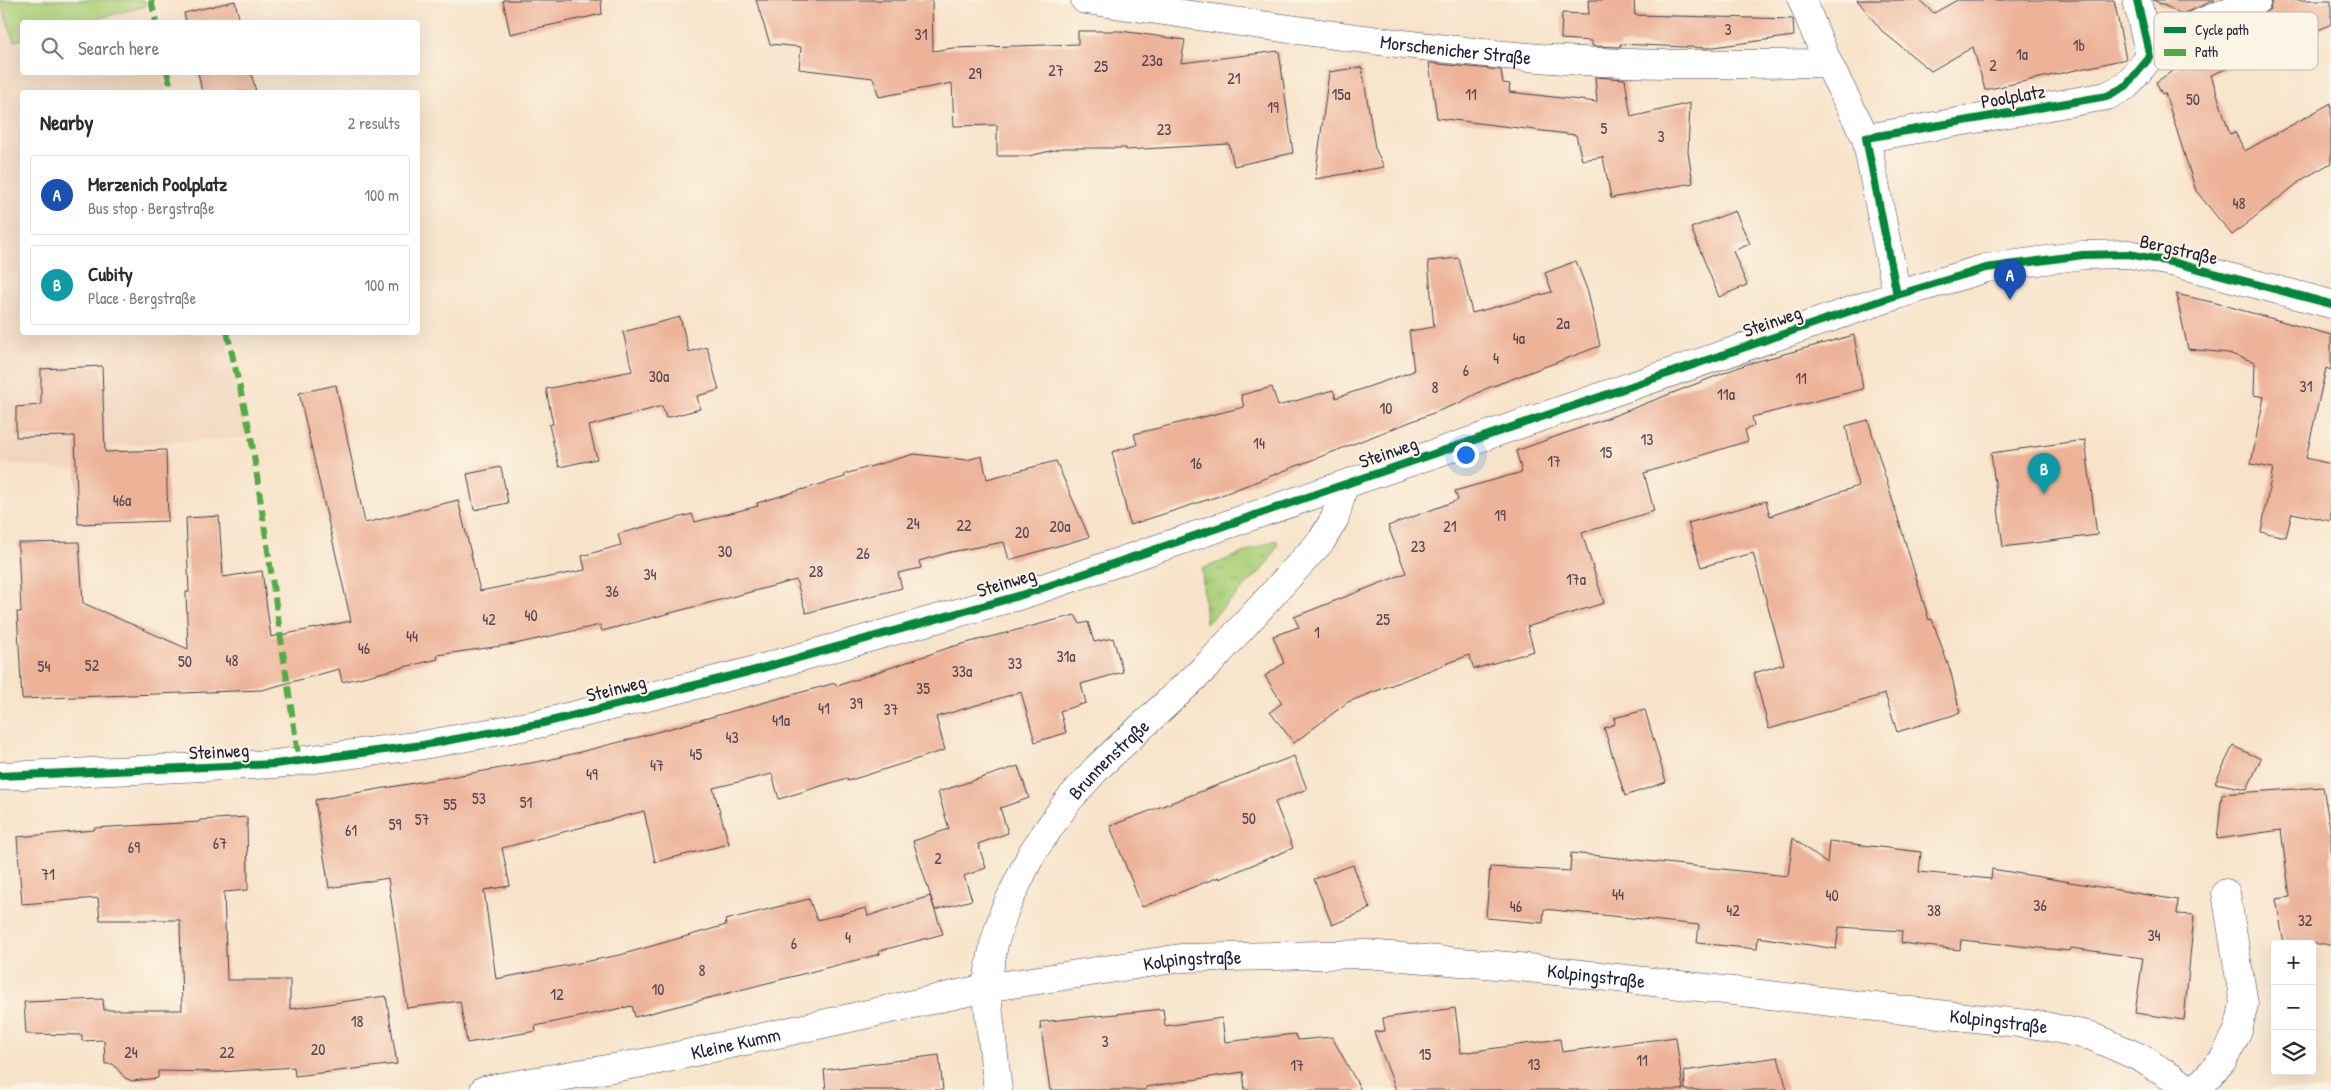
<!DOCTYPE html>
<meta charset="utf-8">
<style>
body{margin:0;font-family:"Patrick Hand",sans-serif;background:#f7f7f7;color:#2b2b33}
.controls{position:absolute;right:15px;bottom:15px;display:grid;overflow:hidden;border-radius:5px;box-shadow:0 5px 20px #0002}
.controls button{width:45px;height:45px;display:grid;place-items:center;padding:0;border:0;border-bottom:1px solid #e1e1e2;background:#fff;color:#2b2b33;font:25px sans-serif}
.you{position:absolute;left:1465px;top:454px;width:18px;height:18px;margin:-12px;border:4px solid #fff;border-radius:50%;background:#1a73e8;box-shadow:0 0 0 8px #1a73e833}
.badge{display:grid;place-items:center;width:32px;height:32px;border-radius:50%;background:#ea580c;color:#fff;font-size:16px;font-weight:700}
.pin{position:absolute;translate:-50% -41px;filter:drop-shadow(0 1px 2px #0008)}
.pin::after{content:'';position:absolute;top:26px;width:18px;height:15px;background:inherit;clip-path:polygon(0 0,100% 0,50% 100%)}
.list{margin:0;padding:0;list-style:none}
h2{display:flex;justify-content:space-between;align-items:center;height:65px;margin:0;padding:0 20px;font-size:21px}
h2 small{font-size:16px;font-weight:400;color:#7c7c81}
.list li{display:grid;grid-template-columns:32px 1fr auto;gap:15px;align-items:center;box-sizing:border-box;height:80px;margin:0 10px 10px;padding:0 10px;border:1px solid #e1e1e2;border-radius:5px}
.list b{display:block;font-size:19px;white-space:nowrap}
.list p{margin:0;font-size:16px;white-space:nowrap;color:#7c7c81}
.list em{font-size:16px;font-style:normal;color:#7c7c81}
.icon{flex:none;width:28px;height:28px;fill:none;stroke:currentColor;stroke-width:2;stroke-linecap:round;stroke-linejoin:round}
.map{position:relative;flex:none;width:2331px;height:1090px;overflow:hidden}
.search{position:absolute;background:#fff;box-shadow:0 5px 20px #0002;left:20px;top:20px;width:400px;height:55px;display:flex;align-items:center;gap:12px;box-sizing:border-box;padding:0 18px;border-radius:5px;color:#7c7c81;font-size:19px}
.panel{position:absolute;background:#fff;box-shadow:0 5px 20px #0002;left:20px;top:90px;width:400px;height:245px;border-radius:5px}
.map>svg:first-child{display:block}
</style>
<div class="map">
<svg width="2331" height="1090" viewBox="0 0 2331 1090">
<defs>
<pattern id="park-tufts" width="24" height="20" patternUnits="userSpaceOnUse" patternTransform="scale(1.25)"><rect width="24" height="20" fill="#abd079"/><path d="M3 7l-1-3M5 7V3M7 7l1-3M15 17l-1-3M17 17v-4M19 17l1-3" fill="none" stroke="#93b26a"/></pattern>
</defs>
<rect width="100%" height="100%" fill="#fcf5e5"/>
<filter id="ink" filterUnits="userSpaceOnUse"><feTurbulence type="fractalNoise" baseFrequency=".02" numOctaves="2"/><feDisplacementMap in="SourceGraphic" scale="10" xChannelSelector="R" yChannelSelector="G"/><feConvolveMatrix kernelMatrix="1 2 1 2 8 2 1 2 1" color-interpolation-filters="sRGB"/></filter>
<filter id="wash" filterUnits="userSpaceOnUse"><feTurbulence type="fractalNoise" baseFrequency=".0096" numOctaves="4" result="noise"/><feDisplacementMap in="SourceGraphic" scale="20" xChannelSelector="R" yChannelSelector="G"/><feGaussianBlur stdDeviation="1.12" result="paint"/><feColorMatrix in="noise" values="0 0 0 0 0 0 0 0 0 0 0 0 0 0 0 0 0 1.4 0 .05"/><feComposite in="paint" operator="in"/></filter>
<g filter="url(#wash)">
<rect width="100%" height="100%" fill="#f7e3c9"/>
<!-- built -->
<path fill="#f2d5be" d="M0,0L14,41L22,39V72L162,73L167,92H22V332L224,333L249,437L112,446V468L73,470L0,463Z
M146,6L150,22H83Z"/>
<!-- green -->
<path fill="#abd079" stroke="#66795a" d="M0,0H144L146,6L83,22H22V39L14,41Z"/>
<!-- park -->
<path fill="url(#park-tufts)" stroke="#66795a" d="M1276,540L1278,544L1266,566L1206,624L1202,569Z"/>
<g id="blocks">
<!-- building -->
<path fill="#edb399" d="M503,0H601L602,14L510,34Z
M756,0H932L933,51L953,48L1078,44V31H1121L1185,40L1181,63L1279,51L1293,153L1234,166L1229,144L1126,150V148H1063L1029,156H997V125L954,126L952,83L879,97L873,78L799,69L801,47L770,44Z
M1588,0H1634L1635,15L1793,19L1794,36L1707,48L1620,44L1621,47L1592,46V41L1561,39L1562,13L1589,14Z
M1857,0H1919L1934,13L1957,0H2114L2126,59L1985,90L1973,47L1931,71L1882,31Z
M2153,0H2215L2182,14Z
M2272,0H2331V24L2293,42L2211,75L2230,134L2235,132L2245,151L2331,103V163L2303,179L2232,235L2196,191L2165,93L2162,94L2156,82L2227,35L2220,32L2263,14L2270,9Z
M235,1L240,22H186L184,13Z
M1429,63L1501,70L1503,83L1510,84L1509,92L1597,102L1595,77L1625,79L1631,117L1690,103L1688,152L1693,183L1611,198L1603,157L1582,160L1576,135L1437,118Z
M1362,67L1375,148L1384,167L1315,179L1329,72Z
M198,72H251L256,92H202Z
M1735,211L1750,244L1733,251L1747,285L1719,297L1691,228Z
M1459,258L1472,313L1552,292L1545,273L1576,261L1588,292L1600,346L1485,389L1459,403L1219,496L1130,525L1112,452L1137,445L1134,434L1244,407L1241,395L1272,387L1278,406L1333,390L1336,398L1414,371L1409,331L1434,327L1428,261Z
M2176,294L2216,303L2331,335V370L2326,368L2306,458L2331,464V521L2292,513L2286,537L2261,532L2273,468L2251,464L2264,397L2254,395L2255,362L2228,353L2188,349Z
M680,317L689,352L707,347L719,390L697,396L700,409L666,418L662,406L589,426L597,459L559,467L549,425L553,424L546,389L632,371L623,332Z
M1854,335L1863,389L1752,417L1754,426L1745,430L1748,441L1644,473L1654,511L1582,533L1604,603L1527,627L1534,651L1474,669L1469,655L1348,702L1294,743L1270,712L1282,703L1265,676L1284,663L1273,636L1299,627L1294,617L1406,573L1388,526L1458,500L1455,491L1522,472L1516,451L1616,415L1747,364Z
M102,366L105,452L166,450L168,521L78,524L75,436L16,437V407L41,405V369Z
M336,385L365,523L458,500L480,591L585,570L582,556L621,545L618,534L692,514L695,522L758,506L757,503L845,477V474L914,454L967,460L982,456L987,479L1056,461L1089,537L1009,560L1004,542L951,552L919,561L921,568L898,573L902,588L806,613L796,580L602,631L600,625L515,644L437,655L438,659L342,682L339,669L262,690L22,699L17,612H21L18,543L79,542L83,603L188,649L186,592H189L186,518L219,516L223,577L262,571L271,637L351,621L299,393Z
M1868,420L1929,620L1932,619L1951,673L1960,713L1897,732L1885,694L1769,729L1754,673L1784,664L1753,553L1701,567L1688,523L1766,501L1770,516L1858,486L1846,426Z
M2085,440L2097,535L2003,547L1991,453Z
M501,467L508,503L474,510L467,474Z
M1075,615L1080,624L1088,622L1094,642L1113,638L1123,672L1081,684L1086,703L1060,711L1066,733L1035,742L1021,692L936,717L945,750L848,781L847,778L779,799L772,774L713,788L729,844L655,862L644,811L502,848L510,886L484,890L496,979L620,955L726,925L725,920L809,899L817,920L866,908L868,916L930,896L943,934L879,951L880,954L635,1017L632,1006L535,1026L536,1031L467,1043L460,1001L407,1008L388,878L329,888L315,800L548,760L624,741L835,683L837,686L951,647Z
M1645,710L1666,782L1625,796L1604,728L1615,724L1614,718Z
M2233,746L2261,759L2247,789L2215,783Z
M1294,756L1307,789L1275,802L1293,848L1219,879V877L1142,907L1110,826Z
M1018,766L1029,798L1000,808L1008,833L978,844L986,868L964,876L972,900L935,910L913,841L949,829L938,792Z
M2323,787L2331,834V944H2284L2276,899L2290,897L2281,830L2217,839L2222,794Z
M247,817L248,890L224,892L227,980H290V1009L386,996L397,1064L295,1076L294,1067L220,1072L158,1071V1078L132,1081L125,1078L113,1064H105L104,1040L82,1041V1035L26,1034L24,1002L103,999L104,1010H182L180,920H100L98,898L22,904L17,837L94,830V828L111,827L199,822L200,820Z
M1793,838L1827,864L1829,841L1921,852L1919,872L1991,879L1992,869L2178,900L2177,914L2194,915L2184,1020L2135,1013L2143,958L2071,948L2070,951L1961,940L1960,950L1901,943L1902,931L1839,927L1836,949L1758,937L1757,949L1697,943L1699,925L1544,909L1543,923L1486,918L1490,867L1570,871L1571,853L1788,876Z
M1353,865L1370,909L1332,925L1314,879Z
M1455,1008L1461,1053L1560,1039L1562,1052L1676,1037L1683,1090H1396L1374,1032L1385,1031L1383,1018Z
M1163,1009L1165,1026L1222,1018L1225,1042L1295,1034L1298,1040L1332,1037L1361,1090H1245L1243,1072L1146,1087V1090H1050L1040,1022Z
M939,1055L943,1090H826L824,1070Z
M1778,1057L1787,1090H1685L1684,1071Z"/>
</g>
</g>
<g filter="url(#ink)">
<use href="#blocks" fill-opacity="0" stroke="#423f50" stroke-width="1"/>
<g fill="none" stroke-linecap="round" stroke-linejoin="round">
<defs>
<g id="minor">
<path id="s1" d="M1085,0C1245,22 1404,48 1564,60C1652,66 1740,64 1828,63"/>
<path d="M1802,0L1828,63L1866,138L1897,295"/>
<path d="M2137,0L2150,57"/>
<path d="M1866,138L2107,96L2126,86L2150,57L2188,28L2257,0"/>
<path d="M0,776L275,764L423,745L543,723L748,672L1025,594L1897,295L1986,268L2083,255L2129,254L2176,263L2331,304"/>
<path id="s2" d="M484,1090L654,1061L986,988L1181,958L1367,954L1519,967L2045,1026L2091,1036L2141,1058L2191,1090"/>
<path id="s3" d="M998,1090L986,988L994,944L1005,909L1032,853L1067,802L1098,767L1207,666L1322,540L1335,518L1344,485"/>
<path d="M2195,1090L2223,1060L2238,1031L2244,1004L2226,893"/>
</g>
</defs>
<!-- minor casing -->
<use href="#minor" stroke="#423f50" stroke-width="29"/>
<!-- minor -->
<use href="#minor" stroke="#fff" stroke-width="28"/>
<!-- quiet -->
<path stroke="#53aa46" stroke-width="6" stroke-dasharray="12 6" stroke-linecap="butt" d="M151,0L156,22
M167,72L172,92
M227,332L251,436L299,761"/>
<defs>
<path id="cycleway" d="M1897,295L1866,138L2107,96L2126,86L2150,57L2137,0
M0,776L275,764L423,745L543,723L748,672L1025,594L1897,295L1986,268L2083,255L2129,254L2176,263L2331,304"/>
</defs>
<!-- cycleway casing -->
<use href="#cycleway" stroke="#fcf5e5" stroke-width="11"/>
<!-- cycleway -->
<use href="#cycleway" stroke="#00873e" stroke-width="8"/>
</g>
</g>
<g text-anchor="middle" stroke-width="4" stroke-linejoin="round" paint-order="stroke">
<!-- number labels -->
<g font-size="16" fill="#554652">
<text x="1728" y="35">3</text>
<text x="921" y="40">31</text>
<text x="2079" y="51">1b</text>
<text x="2022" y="60">1a</text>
<text x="1152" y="66">23a</text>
<text x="1993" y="71">2</text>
<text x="1101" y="72">25</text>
<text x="1056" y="76">27</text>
<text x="975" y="79">29</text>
<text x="1234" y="84">21</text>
<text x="1341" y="100">15a</text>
<text x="1471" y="100">11</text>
<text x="2193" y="105">50</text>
<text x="1273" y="113">19</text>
<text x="1604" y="134">5</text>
<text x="1164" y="135">23</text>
<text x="1661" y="142">3</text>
<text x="2239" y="209">48</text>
<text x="1563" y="329">2a</text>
<text x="1519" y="344">4a</text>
<text x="1496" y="364">4</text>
<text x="1466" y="376">6</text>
<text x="659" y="382">30a</text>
<text x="1801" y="384">11</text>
<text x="2306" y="392">31</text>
<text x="1435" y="393">8</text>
<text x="1726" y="400">11a</text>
<text x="1386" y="414">10</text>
<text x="1647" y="445">13</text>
<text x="1259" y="449">14</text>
<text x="1606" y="458">15</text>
<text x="1554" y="467">17</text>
<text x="1196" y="469">16</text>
<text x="122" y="506">46a</text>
<text x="1500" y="521">19</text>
<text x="913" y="529">24</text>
<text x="964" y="531">22</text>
<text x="1060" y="532">20a</text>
<text x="1450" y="532">21</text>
<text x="1022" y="538">20</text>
<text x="1418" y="552">23</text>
<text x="725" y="557">30</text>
<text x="863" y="559">26</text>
<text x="816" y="577">28</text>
<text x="650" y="580">34</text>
<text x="1576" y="585">17a</text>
<text x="612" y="597">36</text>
<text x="531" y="621">40</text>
<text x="489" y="625">42</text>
<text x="1383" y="625">25</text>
<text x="1317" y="638">1</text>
<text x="412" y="642">44</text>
<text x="364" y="654">46</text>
<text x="1066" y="662">31a</text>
<text x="232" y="666">48</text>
<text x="185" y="667">50</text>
<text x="1015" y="669">33</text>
<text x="92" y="671">52</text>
<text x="44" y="672">54</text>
<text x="962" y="677">33a</text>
<text x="923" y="694">35</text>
<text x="856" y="709">39</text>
<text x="824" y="714">41</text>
<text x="891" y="715">37</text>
<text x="781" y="726">41a</text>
<text x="732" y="743">43</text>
<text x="696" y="760">45</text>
<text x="657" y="771">47</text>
<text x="592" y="780">49</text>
<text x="479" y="804">53</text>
<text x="526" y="808">51</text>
<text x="450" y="810">55</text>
<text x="1249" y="824">50</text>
<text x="422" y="825">57</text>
<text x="395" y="830">59</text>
<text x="351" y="836">61</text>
<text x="220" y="849">67</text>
<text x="134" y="853">69</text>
<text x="938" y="864">2</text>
<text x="48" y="880">71</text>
<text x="1618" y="900">44</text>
<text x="1832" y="901">40</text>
<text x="2040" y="911">36</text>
<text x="1516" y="912">46</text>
<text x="1733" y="916">42</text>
<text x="1934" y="916">38</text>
<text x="2305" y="926">32</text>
<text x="2154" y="941">34</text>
<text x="848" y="943">4</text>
<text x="794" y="949">6</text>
<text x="702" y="976">8</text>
<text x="658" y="995">10</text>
<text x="557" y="1000">12</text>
<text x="357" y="1027">18</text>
<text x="1105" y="1047">3</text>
<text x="318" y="1055">20</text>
<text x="131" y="1058">24</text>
<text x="227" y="1058">22</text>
<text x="1425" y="1060">15</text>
<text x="1642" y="1066">11</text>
<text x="1534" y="1070">13</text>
<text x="1297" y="1071">17</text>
</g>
<!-- street labels -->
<g font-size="19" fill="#22223b" stroke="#fcf5e5">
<text dy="7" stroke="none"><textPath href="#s1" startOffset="374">Morschenicher Straße</textPath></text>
<text transform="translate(2013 96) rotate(-10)" y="7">Poolplatz</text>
<text transform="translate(2179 249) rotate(13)" y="7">Bergstraße</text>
<text transform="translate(1772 321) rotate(-19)" y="7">Steinweg</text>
<text transform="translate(1388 452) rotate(-19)" y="7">Steinweg</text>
<text transform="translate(1006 582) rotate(-17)" y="7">Steinweg</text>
<text transform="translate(616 688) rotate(-14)" y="7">Steinweg</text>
<text transform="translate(219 751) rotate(-3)" y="7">Steinweg</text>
<text dy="7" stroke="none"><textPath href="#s3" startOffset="368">Brunnenstraße</textPath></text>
<text dy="7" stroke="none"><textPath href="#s2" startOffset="721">Kolpingstraße</textPath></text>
<text dy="7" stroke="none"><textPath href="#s2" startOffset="1126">Kolpingstraße</textPath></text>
<text dy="7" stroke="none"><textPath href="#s2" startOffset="1531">Kolpingstraße</textPath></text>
<text dy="7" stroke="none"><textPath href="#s2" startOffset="256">Kleine Kumm</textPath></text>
</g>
</g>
<!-- legend -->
<rect x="2154" y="12" width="164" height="58" rx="8" fill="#fcf5e5" stroke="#bbb6b2" stroke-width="1"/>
<rect x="2164" y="27" width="22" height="6" fill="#00873e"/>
<rect x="2164" y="49" width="22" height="7" fill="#53aa46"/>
<g font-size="14" fill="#22223b">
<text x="2195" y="35">Cycle path</text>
<text x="2195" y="57">Path</text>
</g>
</svg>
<div class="controls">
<button>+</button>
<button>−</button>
<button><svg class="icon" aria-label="layers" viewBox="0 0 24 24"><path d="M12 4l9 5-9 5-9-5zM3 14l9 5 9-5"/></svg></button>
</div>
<div class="you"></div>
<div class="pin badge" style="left:2010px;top:300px;background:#1a4fb4">A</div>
<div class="pin badge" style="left:2044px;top:494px;background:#0f9aa8">B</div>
<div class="search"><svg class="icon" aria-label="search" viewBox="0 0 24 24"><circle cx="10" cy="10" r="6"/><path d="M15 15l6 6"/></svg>Search here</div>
<section class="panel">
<h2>Nearby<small>2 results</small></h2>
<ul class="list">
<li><span class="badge" style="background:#1a4fb4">A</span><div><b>Merzenich Poolplatz</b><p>Bus stop · Bergstraße</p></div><em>100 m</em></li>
<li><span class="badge" style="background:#0f9aa8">B</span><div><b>Cubity</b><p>Place · Bergstraße</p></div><em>100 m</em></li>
</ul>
</section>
</div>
